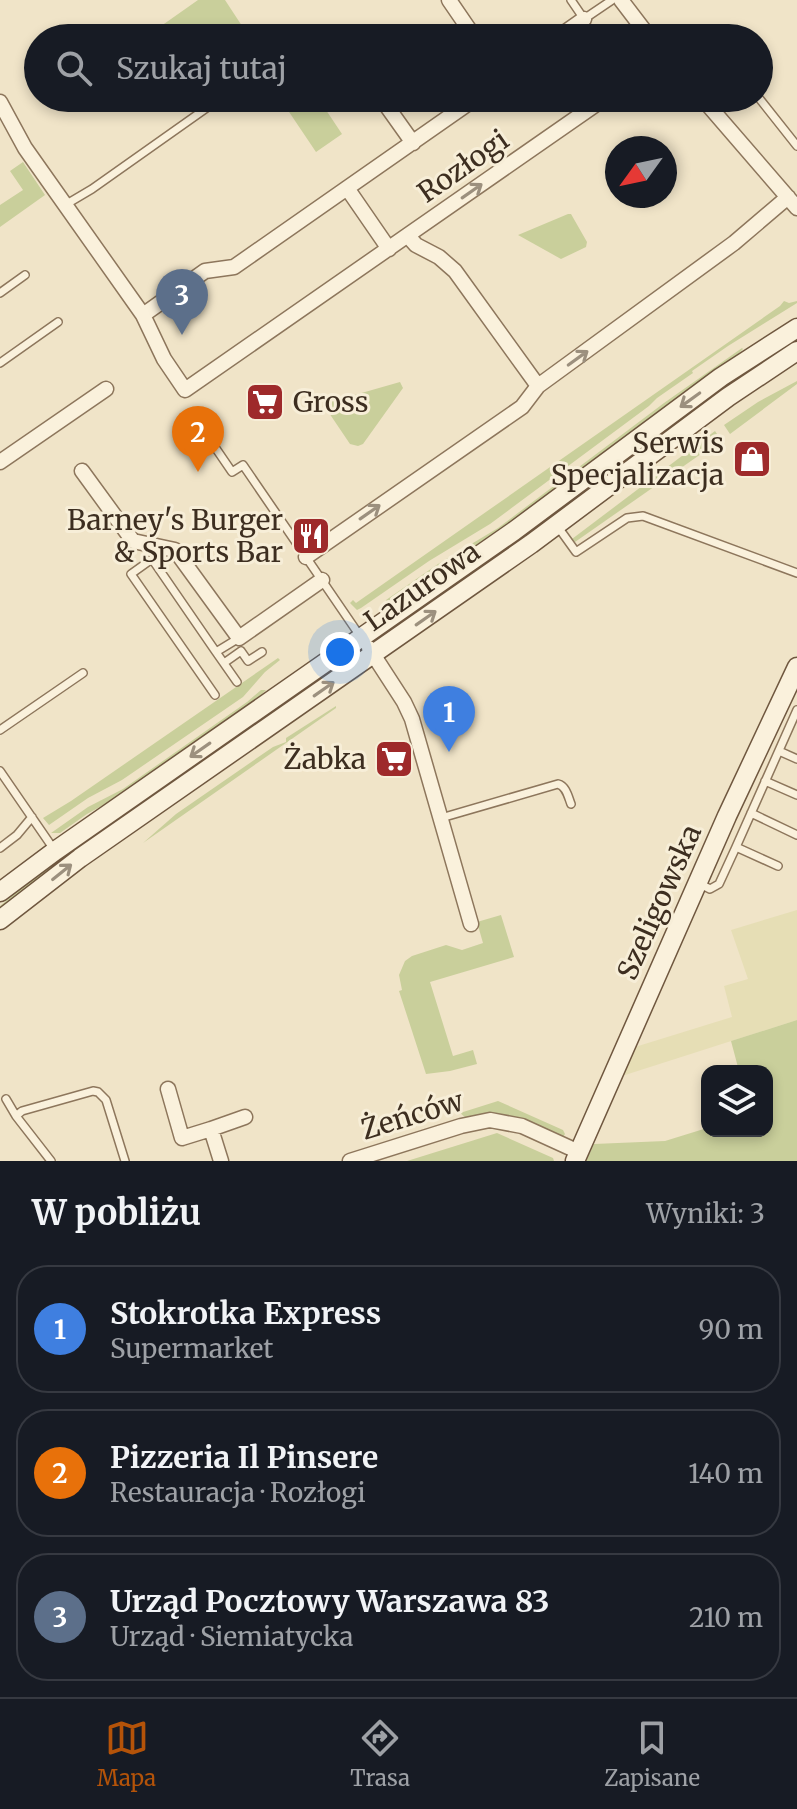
<!DOCTYPE html>
<html lang="pl">
<meta charset="utf-8">
<style>
body{margin:0;font-family:Merriweather,serif;background:#242831;color:#f1f3f6}
.controls{position:absolute;right:24px;bottom:24px;display:grid;overflow:hidden;border-radius:16px;box-shadow:0 4px 12px #0003}
.controls button{width:72px;height:72px;display:grid;place-items:center;padding:0;border:0;border-bottom:2px solid #363941;background:#171b24;color:#f1f3f6;font:40px sans-serif}
.compass{position:absolute;left:605px;top:136px;width:72px;height:72px;border-radius:50%;background:#171b24;box-shadow:0 4px 12px #0003;rotate:237deg}
.you{position:absolute;left:340px;top:652px;width:28px;height:28px;margin:-20px;border:6px solid #fff;border-radius:50%;background:#1a73e8;box-shadow:0 0 0 12px #1a73e833}
.badge{display:grid;place-items:center;width:52px;height:52px;border-radius:50%;background:#b45309;color:#fff;font-size:26px;font-weight:700}
.pin{position:absolute;translate:-50% -66px;filter:drop-shadow(0 2px 4px #0008)}
.pin::after{content:'';position:absolute;top:42px;width:28px;height:24px;background:inherit;clip-path:polygon(0 0,100% 0,50% 100%)}
.list{margin:0;padding:0;list-style:none}
h2{display:flex;justify-content:space-between;align-items:center;height:104px;margin:0;padding:0 32px;font-size:34px}
h2 small{font-size:26px;font-weight:400;color:#9ea1a6}
.list li{display:grid;grid-template-columns:52px 1fr auto;gap:24px;align-items:center;box-sizing:border-box;height:128px;margin:0 16px 16px;padding:0 16px;border:2px solid #363941;border-radius:32px}
.list b{display:block;font-size:30px;white-space:nowrap}
.list p{margin:0;font-size:26px;white-space:nowrap;color:#9ea1a6}
.list em{font-size:26px;font-style:normal;color:#9ea1a6}
.icon{flex:none;width:44px;height:44px;fill:none;stroke:currentColor;stroke-width:2;stroke-linecap:round;stroke-linejoin:round}
.map{position:relative;flex:none;width:797px;height:1161px;overflow:hidden}
.search{position:absolute;background:#171b24;box-shadow:0 4px 12px #0003;left:24px;right:24px;top:24px;height:88px;display:flex;align-items:center;gap:20px;box-sizing:border-box;padding:0 28px;border-radius:44px;color:#9ea1a6;font-size:30px}
.sheet{height:536px;background:#171b24}
nav{display:flex;justify-content:space-around;align-items:center;box-sizing:border-box;height:112px;border-top:2px solid #363941;background:#171b24;font-size:22px;color:#9ea1a6}
nav a{display:grid;justify-items:center;gap:4px}
nav .on{color:#b45309}
.map>svg:first-child{display:block}
</style>
<div class="map">
<svg width="797" height="1161" viewBox="0 0 797 1161">
<rect width="100%" height="100%" fill="#f0e4c8"/>
<!-- farmland -->
<path fill="#e6deb5" d="M797,910V1020L622,1076L635,1047L732,1017L724,986L748,979L731,930Z"/>
<!-- green -->
<path fill="#c9cf9b" d="M198,0H225L246,32L237,38H144Z
M283,98H318L342,134L316,152L281,100Z
M23,162L45,195L0,227V205L23,190L10,171Z
M568,214H571L587,242L586,247L561,259L518,235Z
M784,301L789,303L797,301V303L728,346L692,371L693,373L657,398L649,406L490,524L429,561L361,608L357,610L350,603L353,600L356,603L780,306Z
M742,348L743,349L729,363L483,545L436,572L385,607L386,600L438,564L498,528L664,403Z
M797,381V384L730,434L724,425L758,402Z
M400,382L403,388L363,444L358,446L350,444L323,404Z
M715,431L721,440L575,542L572,539Z
M278,658L280,660L265,672L243,697L122,780L88,798L49,825L43,818L71,801Z
M261,690H266L251,706L125,793L87,814L60,833H51L88,807L123,789L247,702Z
M336,706V708L143,843L176,814L273,747L286,742V738Z
M226,740L228,743L203,763L0,911V906L55,860Z
M501,915L514,957L430,982L453,1056L473,1050L477,1064L450,1071L426,1074L399,991L402,990L399,975L405,961L412,956L446,945L462,950L483,943L477,922Z
M797,1020V1161H586L594,1144L665,1141L707,1128V1131H767V1071H739L731,1041Z
M498,1101L563,1130L565,1134L562,1139C544,1130 524,1117 503,1116C496,1116 469,1119 465,1117C463,1116 462,1114 460,1113Z
M497,1133L553,1158L554,1161H407Z"/>
<g fill="none" stroke-linecap="round" stroke-linejoin="round">
<defs>
<path id="lane" d="M571,0L584,19L612,0
M692,38L709,30L715,33L718,38
M759,98L797,146
M65,205L92,189L208,107
M0,293L25,275
M0,363L58,322
M206,434L232,472L243,465L360,636
M558,527L576,552L627,518L643,516L797,573
M224,663L241,651L248,661L262,652
M237,682L216,652L239,638
M215,695L131,574L152,559L216,652
M0,730L83,673
M779,751L797,759
M0,771L55,851
M765,781L797,795
M751,813L797,835
M441,818L558,784C566,786 568,796 571,804
M0,848L17,835L32,817
M778,866L736,847L797,710
M700,884L710,889L719,884L736,847
M6,1099L16,1116L22,1111L93,1091L98,1092L106,1100L125,1161
M16,1116L51,1161"/>
<path id="street" d="M449,0L475,38
M621,0L650,38
M557,38L584,19
M381,98L413,143
M702,98L797,208
M0,102L25,148L143,315L164,359L185,390L605,98
M347,188L389,249
M408,236L416,245L439,257L455,271L538,386
M143,315L205,271L234,267L476,98
M0,462L106,389
M82,471L133,541L175,550L239,638L322,580
M306,557L522,407L538,386L734,243L788,197
M369,648L404,702L412,719L471,924
M168,1089L182,1138L211,1129
M221,1161L211,1129L245,1117
M350,1161L461,1126L490,1120L522,1126L579,1152"/>
<path id="secondary" d="M0,892L55,851L514,531L721,377L797,328
M0,920L80,858L531,544L728,397L797,351
M575,1161L727,816L797,667"/>
</defs>
<!-- lane casing -->
<use href="#lane" stroke="#8d765c" stroke-width="10"/>
<!-- street casing -->
<use href="#street" stroke="#8d765c" stroke-width="17"/>
<!-- secondary casing -->
<use href="#secondary" stroke="#6f573f" stroke-width="21"/>
<!-- lane -->
<use href="#lane" stroke="#faf1dc" stroke-width="7"/>
<!-- street -->
<use href="#street" stroke="#faf1dc" stroke-width="14"/>
<!-- secondary -->
<use href="#secondary" stroke="#faf1dc" stroke-width="18"/>
</g>
<!-- one-way arrows -->
<defs><path id="oneway-shaft" d="M-6 0H5M1.5-3L5.5 0L1.5 3" fill="none" stroke-width="1.6" stroke-linecap="round" stroke-linejoin="round" transform="scale(2)"/></defs>
<g stroke="#9c907e">
<use href="#oneway-shaft" transform="translate(472 191) rotate(-35)"/>
<use href="#oneway-shaft" transform="translate(578 358) rotate(-36)"/>
<use href="#oneway-shaft" transform="translate(690 400) rotate(144)"/>
<use href="#oneway-shaft" transform="translate(370 512) rotate(-35)"/>
<use href="#oneway-shaft" transform="translate(426 618) rotate(-35)"/>
<use href="#oneway-shaft" transform="translate(324 689) rotate(-35)"/>
<use href="#oneway-shaft" transform="translate(200 750) rotate(145)"/>
<use href="#oneway-shaft" transform="translate(62 872) rotate(-39)"/>
</g>
<!-- icons -->
<defs>
<symbol id="supermarket-square" viewBox="-11 -11 22 22"><rect x="-9" y="-9" width="18" height="18" rx="4" fill="#9e2a2b" stroke="#f7eed8"/><path d="M-6-5.5h2.5l.6 2H6L4.5 2H-2.5L-4.4-4H-6ZM-1.5 3.2a1.3 1.3 0 1 0 .1 0ZM3 3.2a1.3 1.3 0 1 0 .1 0Z" fill="#fff"/></symbol>
<symbol id="shop-square" viewBox="-11 -11 22 22"><rect x="-9" y="-9" width="18" height="18" rx="4" fill="#9e2a2b" stroke="#f7eed8"/><path d="M-5-2.5h2.3a2.7 3.5 0 0 1 5.4 0H5L5.5 6h-11ZM-1.5-2.5h3a1.5 2.3 0 0 0-3 0Z" fill="#fff"/></symbol>
<symbol id="restaurant-square" viewBox="-11 -11 22 22"><rect x="-9" y="-9" width="18" height="18" rx="4" fill="#9e2a2b" stroke="#f7eed8"/><path d="M-5-6h1v4h1v-4h1v4h1v-4h1v5L-1.5 .5V6h-2V.5L-5-1ZM5-6V6H3V1.5H1.5Q1.5-4 5-6Z" fill="#fff"/></symbol>
</defs>
<g fill-rule="evenodd">
<use href="#supermarket-square" x="243" y="380" width="44" height="44"/>
<use href="#shop-square" x="730" y="437" width="44" height="44"/>
<use href="#restaurant-square" x="289" y="514" width="44" height="44"/>
<use href="#supermarket-square" x="372" y="737" width="44" height="44"/>
</g>
<g text-anchor="middle" stroke-width="6" stroke-linejoin="round" paint-order="stroke">
<!-- street labels -->
<g font-size="28" fill="#3d2e20" stroke="#f7eed8">
<text transform="translate(463 166) rotate(-35)" y="10">Rozłogi</text>
<text transform="translate(422 586) rotate(-35)" y="10">Lazurowa</text>
<text transform="translate(659 902) rotate(-66)" y="10">Szeligowska</text>
<text transform="translate(412 1115) rotate(-17)" y="10">Żeńców</text>
</g>
<!-- poi labels -->
<g font-size="28" fill="#3d2e20" stroke="#f7eed8" text-anchor="end">
<text x="293" y="412" text-anchor="start">Gross</text>
<text x="724" y="453">Serwis<tspan x="724" dy="32">Specjalizacja</tspan></text>
<text x="283" y="530">Barney's Burger<tspan x="283" dy="32">&amp; Sports Bar</tspan></text>
<text x="366" y="769">Żabka</text>
</g>
</g>
</svg>
<div class="controls">
<button><svg class="icon" aria-label="layers" viewBox="0 0 24 24"><path d="M12 4l9 5-9 5-9-5zM3 14l9 5 9-5"/></svg></button>
</div>
<svg class="compass" viewBox="-18 -18 36 36"><path d="M0-13l5 13h-10z" fill="#e53935"/><path d="M0 13l5-13h-10z" fill="#9ea1a6"/></svg>
<div class="you"></div>
<div class="pin badge" style="left:449px;top:752px;background:#3f7fe0">1</div>
<div class="pin badge" style="left:198px;top:472px;background:#e8710a">2</div>
<div class="pin badge" style="left:182px;top:335px;background:#5c6f8a">3</div>
<div class="search"><svg class="icon" aria-label="search" viewBox="0 0 24 24"><circle cx="10" cy="10" r="6"/><path d="M15 15l6 6"/></svg>Szukaj tutaj</div>
</div>
<section class="sheet">
<h2>W pobliżu<small>Wyniki: 3</small></h2>
<ul class="list">
<li><span class="badge" style="background:#3f7fe0">1</span><div><b>Stokrotka Express</b><p>Supermarket</p></div><em>90 m</em></li>
<li><span class="badge" style="background:#e8710a">2</span><div><b>Pizzeria Il Pinsere</b><p>Restauracja · Rozłogi</p></div><em>140 m</em></li>
<li><span class="badge" style="background:#5c6f8a">3</span><div><b>Urząd Pocztowy Warszawa 83</b><p>Urząd · Siemiatycka</p></div><em>210 m</em></li>
</ul>
</section>
<nav>
<a class="on"><svg class="icon" aria-label="map" viewBox="0 0 24 24"><path d="M3 6l6-2 6 2 6-2v14l-6 2-6-2-6 2zM9 4v14M15 6v14"/></svg>Mapa</a>
<a><svg class="icon" aria-label="directions" viewBox="0 0 24 24"><path d="M12 3l9 9-9 9-9-9zM9 14v-3h6M13 9l2 2-2 2"/></svg>Trasa</a>
<a><svg class="icon" aria-label="saved" viewBox="0 0 24 24"><path d="M7 4h10v16l-5-4-5 4z"/></svg>Zapisane</a>
</nav>
